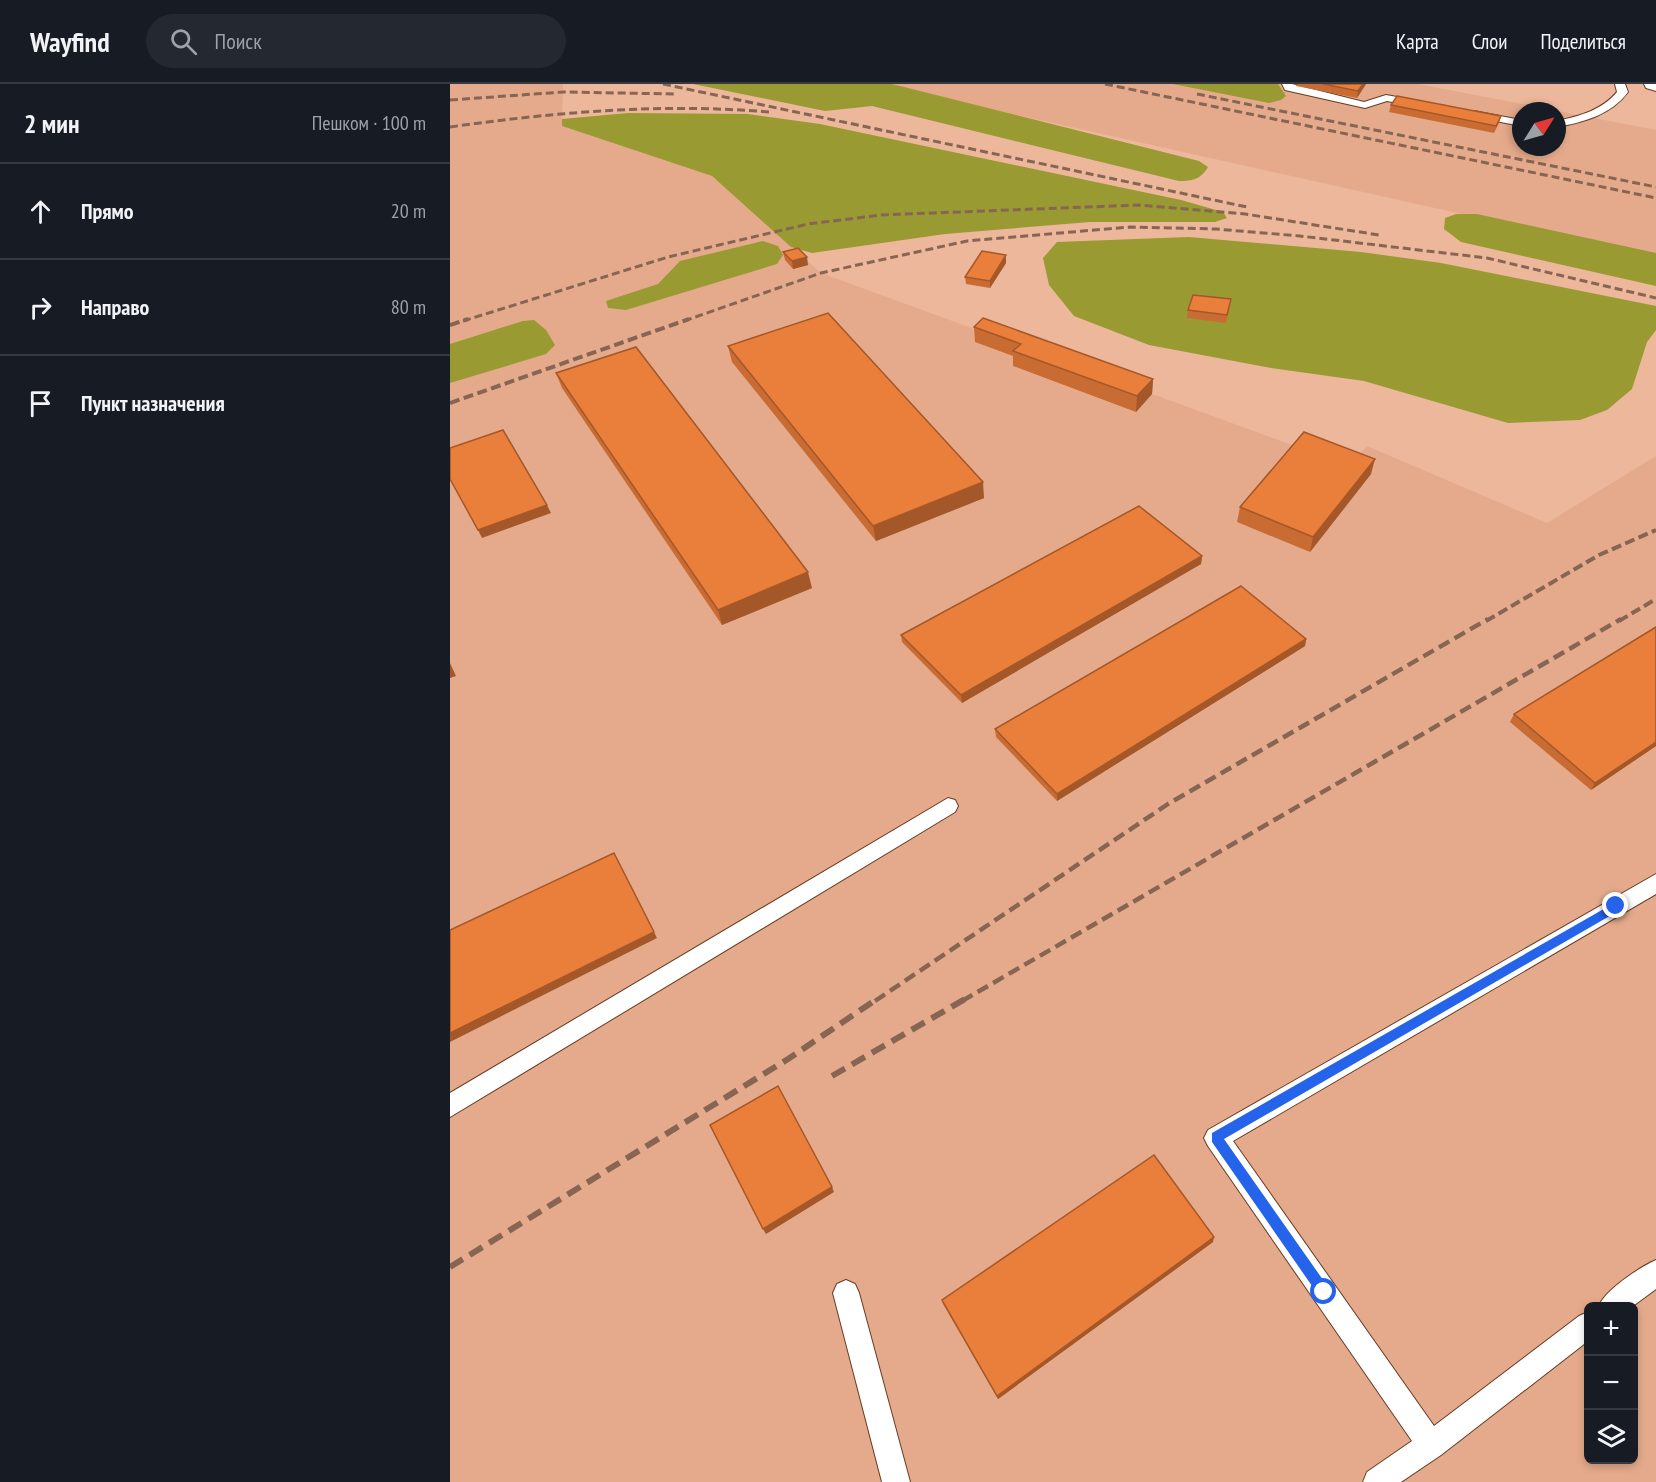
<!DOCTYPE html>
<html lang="ru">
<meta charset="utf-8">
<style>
body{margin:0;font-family:"PT Sans Narrow",sans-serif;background:#242831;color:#f1f3f6}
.controls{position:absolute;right:18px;bottom:18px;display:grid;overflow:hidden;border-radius:9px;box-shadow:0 3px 9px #0003}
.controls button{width:54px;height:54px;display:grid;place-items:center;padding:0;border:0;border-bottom:2px solid #363941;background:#171b24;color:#f1f3f6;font:30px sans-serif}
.compass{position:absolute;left:1062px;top:18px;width:54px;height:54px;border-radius:50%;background:#171b24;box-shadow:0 3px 9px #0003;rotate:53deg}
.stop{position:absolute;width:18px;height:18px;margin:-14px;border:4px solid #2563eb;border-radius:50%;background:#fff}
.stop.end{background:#2563eb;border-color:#fff;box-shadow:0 2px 6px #0008}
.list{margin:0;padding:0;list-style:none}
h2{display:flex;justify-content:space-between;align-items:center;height:78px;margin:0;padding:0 24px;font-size:26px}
h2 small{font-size:20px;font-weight:400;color:#9ea1a6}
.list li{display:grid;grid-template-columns:39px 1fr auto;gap:18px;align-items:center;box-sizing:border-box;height:96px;padding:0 24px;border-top:2px solid #363941}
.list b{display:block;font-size:22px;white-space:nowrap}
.list em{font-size:20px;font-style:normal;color:#9ea1a6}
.icon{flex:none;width:33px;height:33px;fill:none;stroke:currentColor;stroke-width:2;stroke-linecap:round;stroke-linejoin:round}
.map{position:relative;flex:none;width:1206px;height:1398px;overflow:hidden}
header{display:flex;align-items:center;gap:36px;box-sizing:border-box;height:84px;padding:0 30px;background:#171b24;border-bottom:2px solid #363941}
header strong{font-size:28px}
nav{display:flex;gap:33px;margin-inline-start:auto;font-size:21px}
.search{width:420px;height:54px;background:#242831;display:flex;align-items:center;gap:15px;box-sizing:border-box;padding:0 21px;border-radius:33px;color:#9ea1a6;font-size:22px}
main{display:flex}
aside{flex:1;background:#171b24}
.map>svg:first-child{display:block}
</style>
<header>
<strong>Wayfind</strong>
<div class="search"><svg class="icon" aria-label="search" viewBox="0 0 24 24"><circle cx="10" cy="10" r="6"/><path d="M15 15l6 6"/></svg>Поиск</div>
<nav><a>Карта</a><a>Слои</a><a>Поделиться</a></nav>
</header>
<main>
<aside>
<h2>2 мин<small>Пешком · 100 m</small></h2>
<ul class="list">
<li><svg class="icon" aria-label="ahead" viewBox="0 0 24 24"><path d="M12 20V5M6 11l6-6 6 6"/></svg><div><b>Прямо</b></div><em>20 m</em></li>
<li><svg class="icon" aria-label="right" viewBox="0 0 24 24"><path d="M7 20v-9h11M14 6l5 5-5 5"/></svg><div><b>Направо</b></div><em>80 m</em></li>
<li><svg class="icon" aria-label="arrive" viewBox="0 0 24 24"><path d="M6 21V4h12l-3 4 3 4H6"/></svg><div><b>Пункт назначения</b></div></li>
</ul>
</aside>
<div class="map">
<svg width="1206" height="1398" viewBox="0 0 1206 1398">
<rect width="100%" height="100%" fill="#ecb79b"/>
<!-- built -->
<path fill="#e5aa8b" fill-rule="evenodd" d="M0,0H113L112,42L262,92L371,189L899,382L917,362L1097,439L1206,372V1398H0ZM1138,1222H1184V1376H1138Z
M427,0H968L1206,46V173ZM1071,27H1107V63H1071Z"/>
<!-- forest -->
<path fill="#999a32" d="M243,0H442L749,77L758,83C751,95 743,97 729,97L422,22L375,27Z
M723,0H828L836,12L831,16L819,19Z
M178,29L297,30L370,40L731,116L773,128L777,134L765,138H640L495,150L362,169L341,163L262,92L112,42V35Z
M1006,130H1027L1206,169V202L1011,158L994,145L995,134Z
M739,153L911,168L991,179L1206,222V246L1197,258L1182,305L1157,326L1130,336L1058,339L914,297L821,284L699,261L624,232L599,201L593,174L607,158Z
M313,157L328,162L333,171L327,180L176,226L158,224L156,217L208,200L230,177Z
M84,236L96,246L105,261L96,270L0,299V260L73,237Z"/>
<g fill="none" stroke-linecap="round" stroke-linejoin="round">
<defs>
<path id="lane" d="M832,0H842L914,18L936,11L969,17L975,20L969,23L937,17L915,24L835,6Z
M1165,0H1175L1178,8C1161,31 1134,38 1107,43V37C1130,32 1152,26 1167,8Z
M1024,27L1071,36V42L1020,32L1018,30Z
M498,714L505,716L508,722L505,728L0,1033V1009Z
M1206,790V810L783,1057L984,1342L1129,1232L1138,1228V1257L991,1371L951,1398H913L917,1388L962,1357L758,1062L754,1054L758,1046Z
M1206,1176V1205L1183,1222H1149C1154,1207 1190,1183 1206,1176Z
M396,1196L405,1200L409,1209L460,1398H432L383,1209L387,1200Z"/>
<path id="secondary" d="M1194,0H1206V7L1196,4Z"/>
</defs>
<!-- lane casing -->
<use href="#lane" stroke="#673c23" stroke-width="2"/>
<!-- secondary casing -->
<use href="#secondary" stroke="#673c23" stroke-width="2"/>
<!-- lane -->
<use href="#lane" fill="#fff" fill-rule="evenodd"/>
<!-- secondary -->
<use href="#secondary" fill="#fff" fill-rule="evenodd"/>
<!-- rail-far3 -->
<path stroke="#876553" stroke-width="3" stroke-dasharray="8 4" stroke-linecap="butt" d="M213,0L797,123
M655,0L1206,114
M747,10L1206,103
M0,16L113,8L225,10
M0,43C106,28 212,19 319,28
M13,237L218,173L358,140L431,131L689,121L795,130L929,151
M234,237L371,189L517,157L680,143L766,145L850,152L1037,174L1206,214"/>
<!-- rail-far2 -->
<path stroke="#876553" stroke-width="4" stroke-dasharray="10 4.5" stroke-linecap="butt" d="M0,241L18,235
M0,319L239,235
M1036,537L1149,471L1206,446
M1169,537L1206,515"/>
<!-- rail-far1 -->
<path stroke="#876553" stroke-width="4.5" stroke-dasharray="12 6" stroke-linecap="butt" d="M425,917L718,720L1038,535
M512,917L1171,535"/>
<!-- rail -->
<path stroke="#876553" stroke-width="6" stroke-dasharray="15 8" stroke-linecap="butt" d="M382,992L515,915
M0,1183L338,975L427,915"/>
</g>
<!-- wall -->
<path fill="#c96c33" d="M847,0H916L907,14L846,2Z
M941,21L1051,32L1049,39L1044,49L939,28Z
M333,168L358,181L343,185L335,176Z
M556,179L540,204L516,200L515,193Z
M780,223L776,239L737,234L738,226Z
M524,243L703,295L702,310L686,328L563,282V272L525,258Z
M278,262L534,414L426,457L282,278Z
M106,289L362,504L272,541L112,304Z
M921,390L860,468L787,438L790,423Z
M752,472L751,480L512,619L452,558L451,551Z
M1206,543V662L1141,706L1060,638L1064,630Z
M856,555L855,562L607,717L546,653L545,645Z
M763,1158L548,1315L493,1220L492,1216Z"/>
<!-- shaded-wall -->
<path fill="#a45829" d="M913,0H916L907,14L908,7Z
M556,171V179L540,204V197Z
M357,173L358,181L343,185L342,177Z
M703,295L702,310L686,328L687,312Z
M925,375L921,390L860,468L863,453Z
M533,398L534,414L426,457L423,442Z
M97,421L101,429L32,454L28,446Z
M752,472L751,480L512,619L511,611Z
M358,488L362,504L272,541L268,526Z
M856,555L855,562L607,717V710Z
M0,579L6,592L0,594Z
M1206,658V662L1141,706L1145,699Z
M164,769L207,854L0,958V949Z
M382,1103L384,1108L316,1150L313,1145Z
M764,1153L763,1158L548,1315L547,1312Z"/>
<!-- building -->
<path fill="#ea7e3b" stroke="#a45829" stroke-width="1.5" d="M873,0H913L908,7Z
M947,12L1051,32L1046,42L941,21Z
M348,164L357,173L342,177L333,168Z
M532,167L556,171L540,197L515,193Z
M743,211L781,215L777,231L738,226Z
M378,229L533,398L423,442L278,262Z
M533,234L703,295L687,312L563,267L571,260L524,243Z
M186,263L358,488L268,526L106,289Z
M53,346L97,421L28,446L0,395V364Z
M854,348L925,375L863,453L790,423Z
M689,422L752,472L511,611L451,551Z
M791,502L856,555L607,710L545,645Z
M1206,543V658L1145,699L1064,630Z
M164,769L204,848L0,949V846Z
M328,1002L382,1103L313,1145L260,1041Z
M704,1071L764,1153L547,1312L492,1216Z"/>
<!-- route -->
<path fill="#2563eb" d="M1166,818L1171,822L1170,826L774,1055L878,1203L880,1208L878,1212L874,1214L869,1212L762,1058V1049Z"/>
</svg>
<div class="controls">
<button>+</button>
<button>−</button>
<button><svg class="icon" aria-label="layers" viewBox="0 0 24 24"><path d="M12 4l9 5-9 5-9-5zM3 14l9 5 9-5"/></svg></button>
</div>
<svg class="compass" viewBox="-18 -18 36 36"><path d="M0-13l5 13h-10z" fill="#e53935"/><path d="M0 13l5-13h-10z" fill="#9ea1a6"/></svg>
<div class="stop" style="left:874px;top:1208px"></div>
<div class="stop end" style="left:1166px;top:822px"></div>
</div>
</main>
